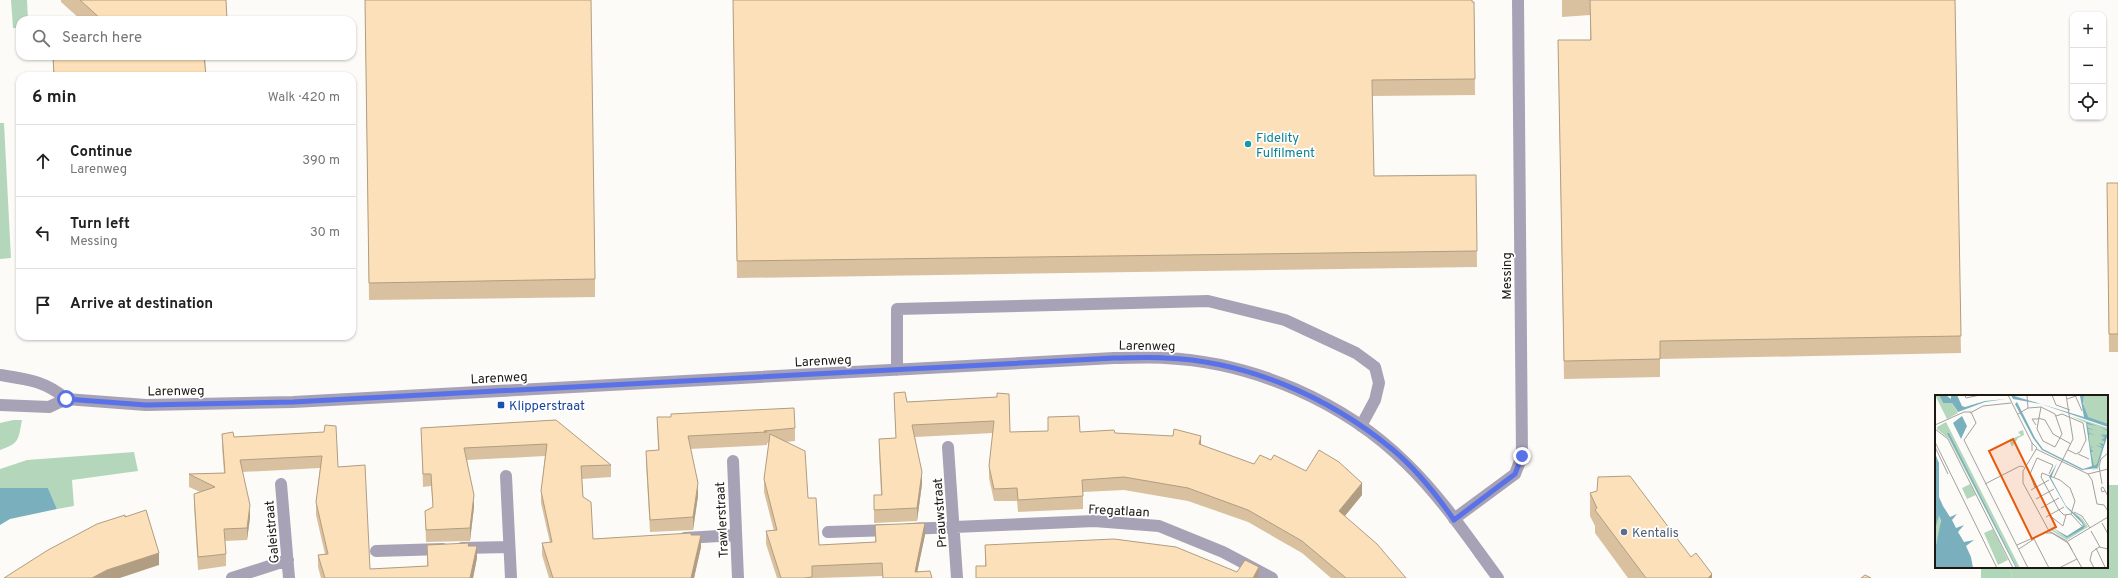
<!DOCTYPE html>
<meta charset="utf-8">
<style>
body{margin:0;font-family:Overpass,sans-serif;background:#f6f6f6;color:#222}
.controls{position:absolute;right:12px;top:12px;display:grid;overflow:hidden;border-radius:8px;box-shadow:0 1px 3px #0004}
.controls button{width:36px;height:36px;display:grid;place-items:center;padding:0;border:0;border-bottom:1px solid #e0e0e0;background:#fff;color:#222;font:20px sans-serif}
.stop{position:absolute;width:12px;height:12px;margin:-9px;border:3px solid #5972e8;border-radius:50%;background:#fff}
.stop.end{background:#5972e8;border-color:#fff;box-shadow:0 1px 4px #0008}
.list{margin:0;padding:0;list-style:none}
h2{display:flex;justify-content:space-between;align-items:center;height:52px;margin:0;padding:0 16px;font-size:17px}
h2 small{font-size:13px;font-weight:400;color:#767676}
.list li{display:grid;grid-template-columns:26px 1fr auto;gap:12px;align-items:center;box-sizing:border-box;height:72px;padding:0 16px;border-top:1px solid #e0e0e0}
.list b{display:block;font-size:15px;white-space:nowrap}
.list p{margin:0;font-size:13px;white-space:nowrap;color:#767676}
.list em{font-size:13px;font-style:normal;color:#767676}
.icon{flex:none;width:22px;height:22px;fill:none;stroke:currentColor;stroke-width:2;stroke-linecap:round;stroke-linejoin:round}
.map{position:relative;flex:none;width:2118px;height:578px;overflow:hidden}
.search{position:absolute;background:#fff;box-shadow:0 1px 3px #0004;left:16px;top:16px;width:340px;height:44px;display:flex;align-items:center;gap:10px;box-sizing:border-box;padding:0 14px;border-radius:12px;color:#767676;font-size:15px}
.panel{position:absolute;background:#fff;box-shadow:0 1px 3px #0004;left:16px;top:72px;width:340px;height:268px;border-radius:12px}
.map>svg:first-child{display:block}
</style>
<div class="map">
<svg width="2118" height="578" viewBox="0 0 2118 578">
<rect width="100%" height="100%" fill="#fdfbf8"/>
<!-- green -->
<path fill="#b4d7bc" d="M11,0H27L28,20H20V28H13Z
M0,123H4L11,258L0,259Z
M13,420H22C18,440 20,443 0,450V423Z
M134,452L138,471L72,480L74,506L57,509L48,488H0V469L27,460Z
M2107,485H2118V578H2012L2010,567H2107Z"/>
<!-- forest -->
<path fill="#aed6b8" d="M1981,567H2010L2012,578H1981Z"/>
<!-- water -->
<path fill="#7ab0bd" d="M0,488H48L57,509L10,519L0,525Z"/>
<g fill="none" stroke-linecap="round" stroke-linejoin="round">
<!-- minor -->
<path stroke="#a7a2b5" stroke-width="12" d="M897,370V309L1208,301L1285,320L1356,353L1375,367L1379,383L1375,400L1361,426
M0,375C26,379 46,381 66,399
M0,405L49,407L66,399L146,405L293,402L1114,358C1131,358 1148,357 1165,358C1253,362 1345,402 1407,464C1442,498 1469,539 1498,578
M948,447L957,578
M733,461L738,578
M506,476L511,578
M281,484L289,578
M1454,519L1515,474L1522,456L1518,0
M909,529L1094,521L1159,526L1223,552L1272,578
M828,532L891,530
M685,538L736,535
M462,548L509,547
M376,551L443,549
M232,578L288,560"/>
</g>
<!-- wall -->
<path fill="#d9c19f" d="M61,0H226L227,20H81L61,2Z
M365,0L595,279V297L369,300Z
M733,0L1474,2L1475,95L1372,96L1374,176L1476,175L1477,267L737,278Z
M1562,0H1955L1961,353L1660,359V377L1564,379L1558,40H1590V15L1562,17Z
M53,56H205L206,76H53Z
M2118,183V352H2109L2107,201Z
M894,393L907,402L997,397L1010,432L1048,431V417L1080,432L1115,433L1201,445L1254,464L1271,460L1306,471L1362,495L1345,516L1406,578H1331L1302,553L1248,522L1188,501L1124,490L1083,492V509L1018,512L1017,501H994L989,478V466L993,433L915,437L922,484L917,521L874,523V495H881L879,451V439L896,438Z
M657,417L795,428V441L786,442L808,498L819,545L875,542V525L925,535L917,571L932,578H883L882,576L818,578H777L766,544V531H774L764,492V479L769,443H767V445L690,449L698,496L693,530L650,532L646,463V451L658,450Z
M556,420L611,465V477L582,479L583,497L593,539L691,535L701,547L694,578H549L542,555V543H550L541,503V491L545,456L467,460L474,507L470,541L426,542L425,511L433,507L431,486L423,487L421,428Z
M324,432L338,467L370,569L427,566V545L469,546L477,558L473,578H321L318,567V555L325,554L316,515V502L320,468L242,472L250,518L247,540L225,541L226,554V566L198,570L194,506V494L200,492L189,487V474L224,473L222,447V434L234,437Z
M1590,493L1691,557L1712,578H1628L1595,533V526L1590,516Z
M985,545L1237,572L1259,578H976V566H985Z"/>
<!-- shaded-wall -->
<path fill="#b09d82" d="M1201,436V449L1199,444Z
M922,472V484L917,521V508Z
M698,483V496L693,530V517Z
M1362,483V495L1339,523V511Z
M474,495V507L470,541V528Z
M250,505V518L247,540V528Z
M925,523V535L916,578L915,572Z
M701,535V547L694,578H691Z
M477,546V558L473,578H470Z
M159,553V565L120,578H92L107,570Z
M1259,567V578H1253Z
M1712,574V578H1708Z"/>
<!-- building -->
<path fill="#fce0b9" stroke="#b09d82" d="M80,0H226L227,20H102Z
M365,0H591L595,279L369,283Z
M733,0H1472V2H1474L1475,79L1372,80L1374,176L1476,175L1477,251L737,261Z
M1590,0H1955L1961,336L1660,341V359L1564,361L1558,40H1591Z
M53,56H204L206,76H54Z
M2107,183H2118V334H2109Z
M905,392L907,402L997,397V393L1009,394L1010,432L1048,431V417L1079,416L1080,432L1114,430L1115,433L1173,436L1174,429L1201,436L1199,444L1254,464L1260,455L1271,460L1274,455L1306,471L1319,450L1339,462L1362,483L1339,511L1377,544L1406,578H1346L1302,541L1248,510L1188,488L1124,477L1082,480L1083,496L1018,500L1017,488L994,489L989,466L994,421L912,425L922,472L917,508L874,510V495H882L879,439L896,438L894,393Z
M794,408L795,428L764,431L767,432L688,436L698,483L693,517L650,520L646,451L659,450L657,417H671V414Z
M556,420L611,465L581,466L583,497L591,502L593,539L691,533V535H701L691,578H553L542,543L552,542L541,491L547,444L464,448L474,495L470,528L426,530L425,511L433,507L431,474H423L421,428Z
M325,425L336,426L338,467L365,465L370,569L428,566L427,545L469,543L468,546H477L470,578H325L318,555L328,554L316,502L322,456L240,460L250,505L247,528L224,529L226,554L198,557L194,494L215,487L189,474L225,473L222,434L233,432L234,437L324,432Z
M770,434L805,451L808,498H816L819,545L876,542L875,525L925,523L915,572L930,571L932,578H883L882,563L812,566V577L804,578H781L766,531L777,530L764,479Z
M1630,476L1691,557L1696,553L1712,574L1708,578H1646L1595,510L1597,508L1590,493L1597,491L1598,477Z
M146,510L159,553L107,570L92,578H4L48,550L97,524L125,515V517Z
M1114,539L1176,547L1237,572L1245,560L1259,567L1253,578H976V566H986L985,545Z
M1865,575L1871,578H1861Z"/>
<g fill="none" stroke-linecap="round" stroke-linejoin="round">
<!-- route -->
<path stroke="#5972e8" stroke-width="5" d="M66,399L146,405L293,402L1114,358C1131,358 1148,357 1165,358C1247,361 1329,397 1392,449C1416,469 1436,494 1454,520L1515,474L1522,456"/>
</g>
<!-- markers -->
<circle fill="#0f9aa8" stroke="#fff" stroke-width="1.5" cx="1248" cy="144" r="4"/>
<rect fill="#1a4fb4" stroke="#fff" stroke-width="1.5" x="497" y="401" width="8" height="8" rx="2"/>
<circle fill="#5c6f8a" stroke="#fff" stroke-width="1.5" cx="1624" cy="532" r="4"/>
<g text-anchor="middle" stroke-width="3.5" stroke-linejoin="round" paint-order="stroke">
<!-- culture labels -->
<g font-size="13" fill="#0d838f" stroke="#fff" text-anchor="start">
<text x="1256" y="142">Fidelity<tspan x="1256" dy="15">Fulfilment</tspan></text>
</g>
<!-- street labels -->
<g font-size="13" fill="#1c1913" stroke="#fff">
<text transform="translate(1506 276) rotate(-90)" y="5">Messing</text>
<text transform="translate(1147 345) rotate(1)" y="5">Larenweg</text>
<text transform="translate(823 360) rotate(-3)" y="5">Larenweg</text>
<text transform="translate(499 377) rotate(-3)" y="5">Larenweg</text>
<text transform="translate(176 390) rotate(-1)" y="5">Larenweg</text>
<text transform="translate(1119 510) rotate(3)" y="5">Fregatlaan</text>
<text transform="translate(939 513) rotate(-94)" y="5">Prauwstraat</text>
<text transform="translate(721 520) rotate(-93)" y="5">Trawlerstraat</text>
<text transform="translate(271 532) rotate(-95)" y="5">Galeistraat</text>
</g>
<!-- transit labels -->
<g font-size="13" fill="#164399" stroke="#fff" text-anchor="start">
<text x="509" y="410">Klipperstraat</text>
</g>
<!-- service labels -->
<g font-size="13" fill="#4e5e75" stroke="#fff" text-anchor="start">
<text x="1632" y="537">Kentalis</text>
</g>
</g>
<!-- overview -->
<g transform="translate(1935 395)">
<rect width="173" height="173" fill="#fdfbf8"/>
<path d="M0,0H4L8,8H17L23,18L12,24ZM149,0H173V30L152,22L148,7ZM136,21L173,33L163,74L156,75L162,73H158L151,28ZM11,27L85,173H82L14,38L81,173L14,44L2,34V32ZM88,35L89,40L83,43L77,52L74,45L86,40L83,37ZM35,89L41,100L32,104L27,93ZM138,118L146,122L153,132L132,145L114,134L117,135L114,128L117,134L132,143L148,134L146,123ZM5,120L6,130L0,155V135L2,121ZM58,134L73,165L63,170L49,138Z" fill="#b4d7bc"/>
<path d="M4,0H11L16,4V0H22L27,11L30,12L50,6L71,4L50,7L23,17L17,8H8ZM76,0L149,22L145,1L149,0L148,8L153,22L173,29V32L106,9L78,4ZM82,7L100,43L108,54L148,74L157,71L151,27L162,31L152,29L153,33L160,35L153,34L154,38L160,40L154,39V42L161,44L154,42L155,51L159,53L155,52L158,57H156L159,71L162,69L167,53L160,50L168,52L164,48L169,49V46L166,45L170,43L164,40L170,42L166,39L171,40L173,36L164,32L173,35V39L162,73L147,75L107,55L98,43L80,9ZM27,21L32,31L26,44L91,173L18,28ZM12,38H14L82,173H81ZM0,58L4,68V102L8,111L15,122L22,119L17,125L21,133L29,130L23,137L29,147L39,145L31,151L36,162L38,173H0V155L6,126L4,120L0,135ZM122,68L116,83L131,111L145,123L150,131L148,134L132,143L116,132L132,141L149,130L131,112L114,82Z" fill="#7ab0bd"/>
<path fill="none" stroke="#a3a19c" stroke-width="1" d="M30,0L31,3L45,0M73,0L97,48V56M117,0L121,10L135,15M140,0L147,16M132,4L144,0M93,13L106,12L120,19L127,39L120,52L108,46L102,34L106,12M36,17L41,28L29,45L93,173M35,18L48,11L76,8M83,19L93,13L92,0M121,21L127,19L148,28L151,45L145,57L141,59L133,55M103,23L110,25L118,39L136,49M0,30L29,17H36M101,30L97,24H103M0,34L13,44L78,173M0,47L62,173M97,48L102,53L88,76V88L114,136L132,146L137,155M0,52L13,79M101,54L153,79L157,85L162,109L169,110L173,116M143,59L154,64M107,78L125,85L135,93L140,106L136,119L129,120L124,115L106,82ZM153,79L173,74M119,82L138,44L131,0M50,89L85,71L89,72M167,89L164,71L166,64L173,58M100,93L95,79L102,63L118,70L114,79M96,95L114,85M170,96L167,97L166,93L168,92L173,101M101,104L119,94M106,113L124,103M139,117L147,121L155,133M136,119L147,131M114,120L128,131L131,120M111,122L129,112M167,128L173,139M156,136L165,152M111,138H117L133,148L147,173M99,144L114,173M133,146L173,122M82,150L111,137M161,153L170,172M84,154L99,144M124,173L142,164M159,173L155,165L157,157L164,152L173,154"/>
<path fill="#e8590c" fill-opacity="0.15" stroke="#e8590c" stroke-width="2" d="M78,44L121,132L97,144L54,56Z"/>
<rect width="173" height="173" fill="none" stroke="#1c1913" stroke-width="2"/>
</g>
</svg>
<div class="controls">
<button>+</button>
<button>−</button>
<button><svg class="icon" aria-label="locate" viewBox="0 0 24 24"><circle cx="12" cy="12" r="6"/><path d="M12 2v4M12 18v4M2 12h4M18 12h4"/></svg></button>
</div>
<div class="stop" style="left:66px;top:399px"></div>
<div class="stop end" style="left:1522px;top:456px"></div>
<div class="search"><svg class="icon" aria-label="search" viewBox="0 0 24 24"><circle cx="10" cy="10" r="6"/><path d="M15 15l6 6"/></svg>Search here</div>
<section class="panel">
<h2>6 min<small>Walk · 420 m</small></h2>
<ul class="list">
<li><svg class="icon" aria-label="ahead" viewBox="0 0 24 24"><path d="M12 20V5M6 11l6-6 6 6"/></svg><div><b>Continue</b><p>Larenweg</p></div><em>390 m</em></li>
<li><svg class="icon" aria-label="left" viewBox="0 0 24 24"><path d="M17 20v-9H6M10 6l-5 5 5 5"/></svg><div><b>Turn left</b><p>Messing</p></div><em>30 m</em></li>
<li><svg class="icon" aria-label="arrive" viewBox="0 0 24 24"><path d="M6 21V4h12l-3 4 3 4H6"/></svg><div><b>Arrive at destination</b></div></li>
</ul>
</section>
</div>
